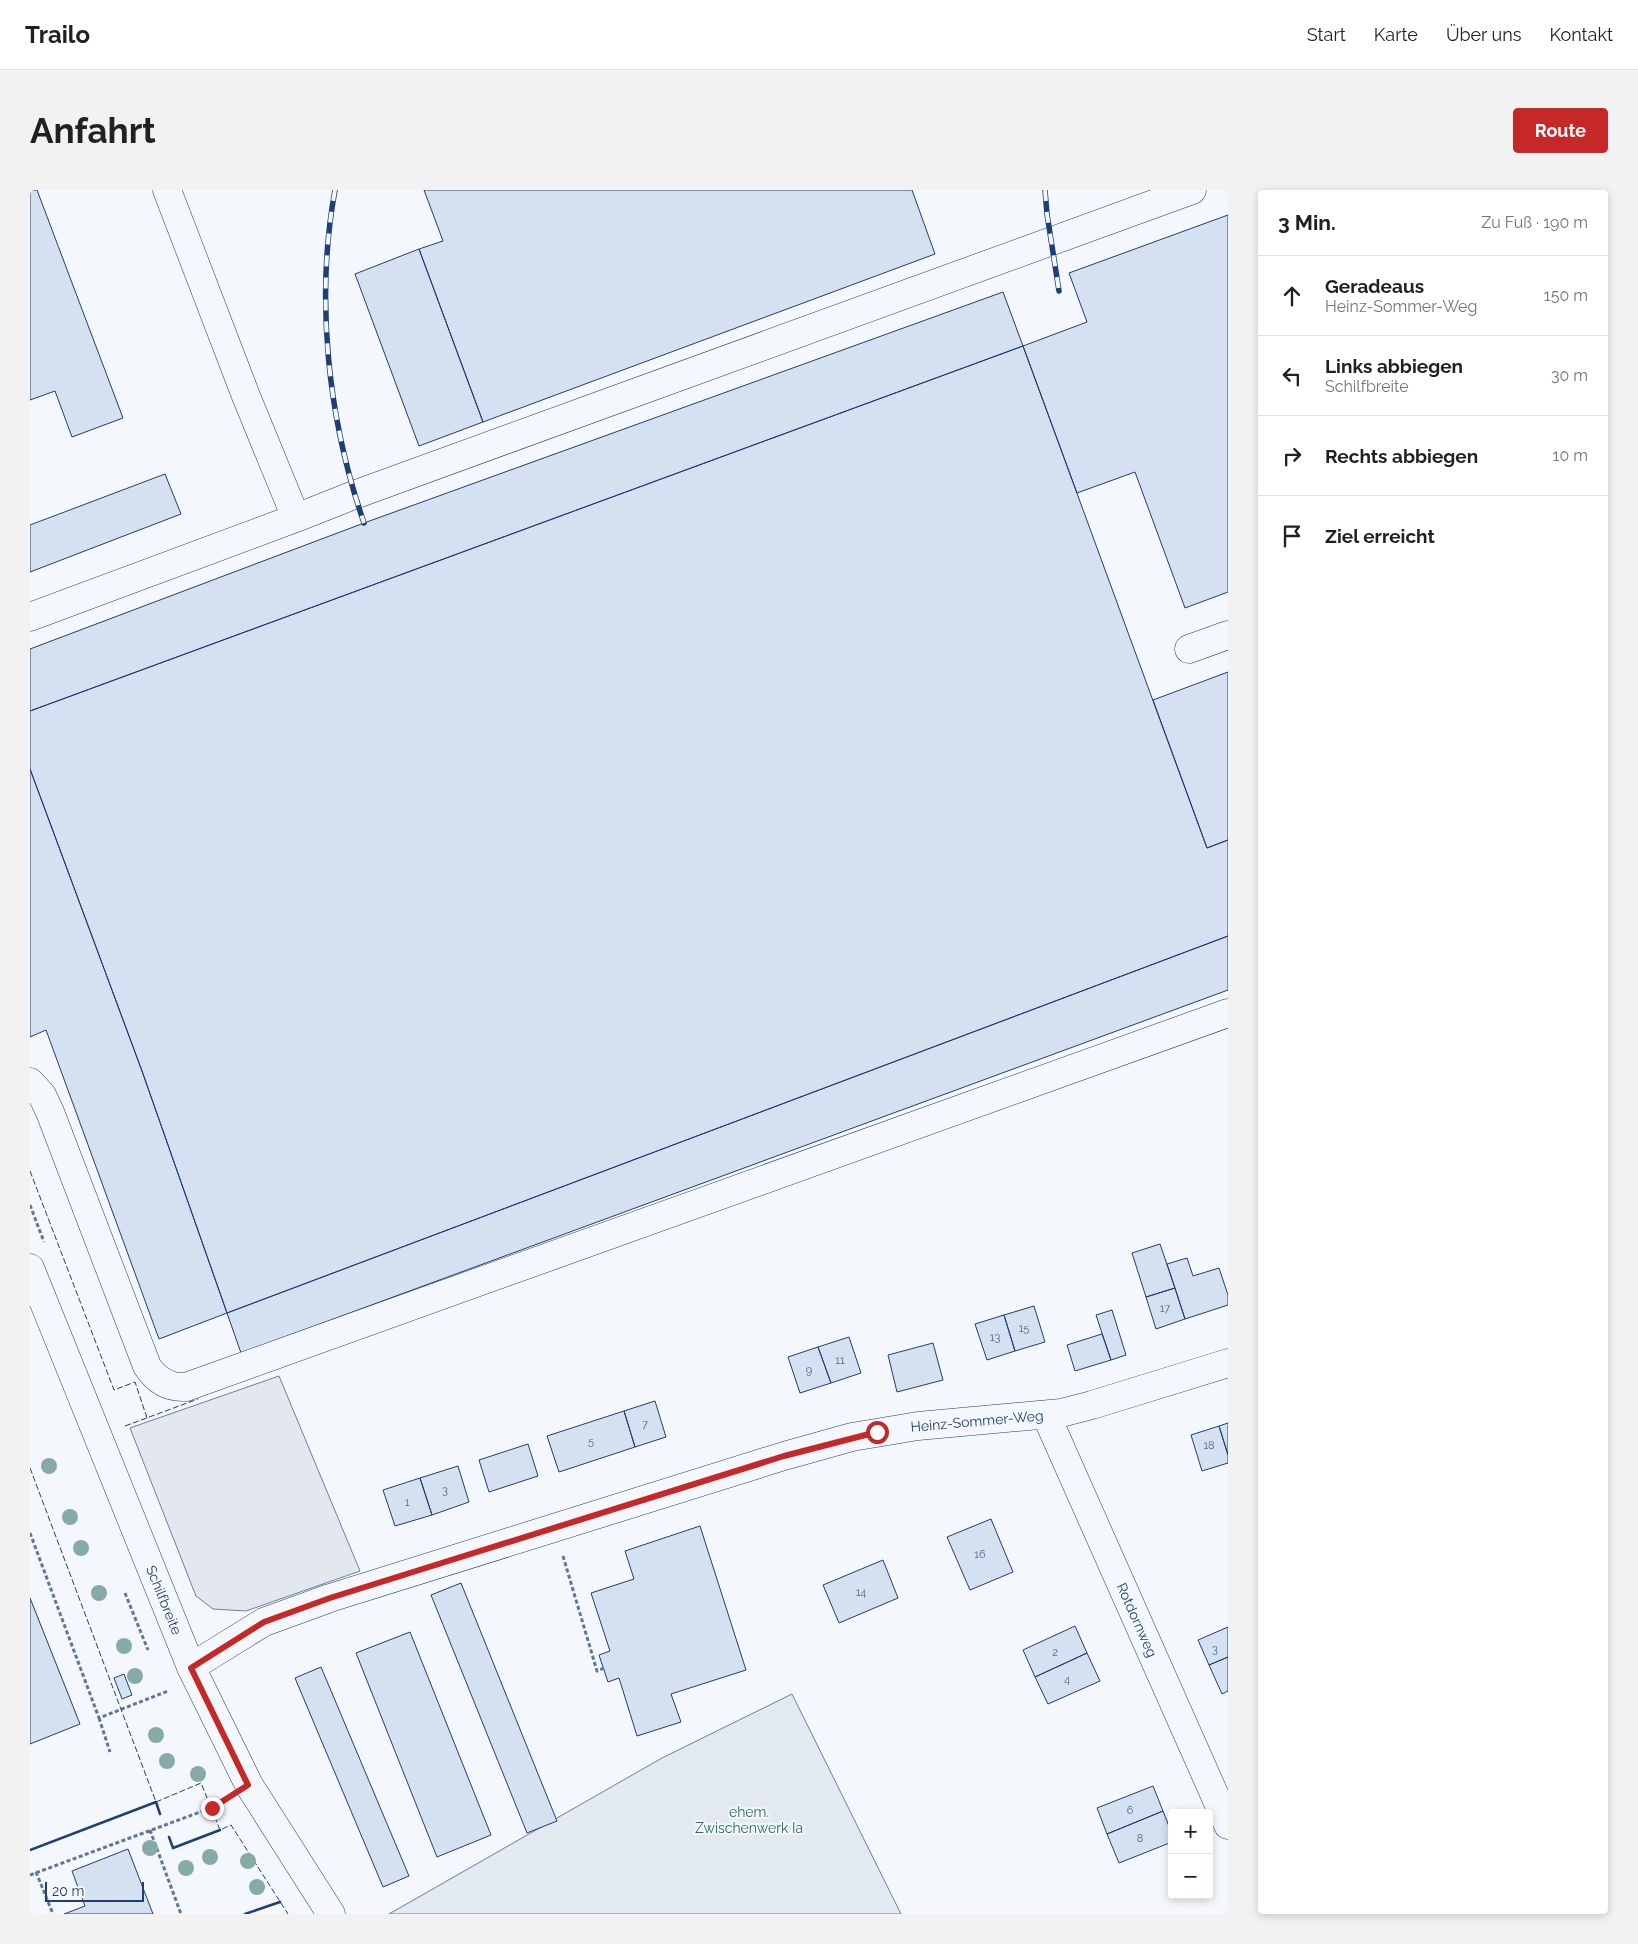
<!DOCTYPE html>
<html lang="de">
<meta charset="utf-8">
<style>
body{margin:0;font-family:Raleway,sans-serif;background:#f2f2f2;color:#202124}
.controls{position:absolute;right:15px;bottom:15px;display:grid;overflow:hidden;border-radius:5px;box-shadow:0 2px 8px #0003}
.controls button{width:45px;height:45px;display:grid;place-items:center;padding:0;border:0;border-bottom:1px solid #e0e0e0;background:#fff;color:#202124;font:25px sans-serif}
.scale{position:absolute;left:15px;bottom:12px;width:99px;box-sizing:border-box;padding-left:5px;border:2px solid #1d3f73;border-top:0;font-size:14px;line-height:18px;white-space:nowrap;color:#1d3f73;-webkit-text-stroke:4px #f4f7fb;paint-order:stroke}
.stop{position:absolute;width:15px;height:15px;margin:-11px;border:4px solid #c62828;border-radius:50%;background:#fff}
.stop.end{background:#c62828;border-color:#fff;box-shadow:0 1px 5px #0008}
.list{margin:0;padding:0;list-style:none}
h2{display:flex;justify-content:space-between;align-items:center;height:65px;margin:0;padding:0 20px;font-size:21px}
h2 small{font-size:16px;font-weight:400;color:#757577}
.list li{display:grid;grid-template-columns:32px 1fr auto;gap:15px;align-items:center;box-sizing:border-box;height:80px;padding:0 20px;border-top:1px solid #e0e0e0}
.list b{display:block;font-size:19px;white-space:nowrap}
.list p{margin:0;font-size:16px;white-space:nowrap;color:#757577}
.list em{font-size:16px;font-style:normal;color:#757577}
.icon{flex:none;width:28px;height:28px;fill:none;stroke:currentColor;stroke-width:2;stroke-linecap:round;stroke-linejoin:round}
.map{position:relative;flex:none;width:1198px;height:1724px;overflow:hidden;border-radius:5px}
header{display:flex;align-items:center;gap:30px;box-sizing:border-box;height:70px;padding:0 25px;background:#fff;border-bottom:1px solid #e0e0e0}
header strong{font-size:24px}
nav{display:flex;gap:28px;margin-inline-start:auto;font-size:18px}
.intro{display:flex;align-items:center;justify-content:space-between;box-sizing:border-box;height:120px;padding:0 30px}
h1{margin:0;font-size:35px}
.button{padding:12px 22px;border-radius:5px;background:#c62828;color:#fff;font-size:18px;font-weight:700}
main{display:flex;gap:30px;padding:0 30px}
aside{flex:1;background:#fff;border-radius:5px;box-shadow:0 2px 8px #0003}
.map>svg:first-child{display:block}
</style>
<header>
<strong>Trailo</strong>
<nav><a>Start</a><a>Karte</a><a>Über uns</a><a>Kontakt</a></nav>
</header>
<div class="intro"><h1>Anfahrt</h1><a class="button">Route</a></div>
<main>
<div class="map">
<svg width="1198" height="1724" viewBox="0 0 1198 1724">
<rect width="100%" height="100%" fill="#f4f7fb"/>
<!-- green -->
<path fill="#e3e9f0" stroke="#687fa3" d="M762,1504L871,1724H359L632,1568Z"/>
<!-- parking -->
<path fill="#e3e8f0" stroke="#687fa3" d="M249,1186L330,1381L216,1421L183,1419L166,1406L100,1238Z"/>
<!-- building -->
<path fill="#d5e0f0" stroke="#1d3f73" d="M0,0H7L93,228L42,247L25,201L0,210Z
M394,0H882L905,64L453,232L389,59L413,51Z
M1198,25V402L1155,418L1105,282L1047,303L993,156L1057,132L1039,83Z
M389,59L453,232L389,256L325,84Z
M973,102L993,156L0,521V459L334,333Z
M993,156L1177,658L1198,650V746L197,1123L112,881L0,579V521Z
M135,284L151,324L0,382V335Z
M1198,482V650L1177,658L1123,510Z
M0,579L112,881L197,1123L129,1149L16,840L0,847Z
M1198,746V800L211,1163L197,1123Z
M1130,1054L1145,1098L1116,1107L1102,1063Z
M1157,1068L1163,1086L1189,1078L1198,1105V1115L1155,1129L1137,1074Z
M1145,1098L1155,1129L1126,1139L1116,1107Z
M1004,1116L1015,1152L985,1161L974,1125Z
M1082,1120L1096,1165L1081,1170L1066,1125Z
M974,1125L985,1161L957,1170L945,1134Z
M1072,1144L1081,1170L1045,1181L1037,1155Z
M819,1147L831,1183L801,1193L788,1157Z
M903,1153L913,1190L867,1202L858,1165Z
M788,1157L801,1193L770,1203L758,1167Z
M625,1211L636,1247L605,1257L594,1221Z
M594,1221L605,1257L529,1282L517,1246Z
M1198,1233V1265L1189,1236Z
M1189,1236L1198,1265V1273L1172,1281L1161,1245Z
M498,1254L508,1286L459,1302L449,1270Z
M428,1276L439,1312L402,1325L390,1288Z
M390,1288L402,1325L365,1336L353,1300Z
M961,1329L983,1382L940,1400L917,1347Z
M670,1336L716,1480L641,1504L651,1532L607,1546L589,1488L578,1492L569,1465L580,1461L561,1403L604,1389L595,1361Z
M853,1370L868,1408L809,1433L793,1395Z
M431,1393L527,1631L497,1643L401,1405Z
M0,1408L50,1534L0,1554Z
M1045,1436L1057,1463L1005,1487L993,1460Z
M1198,1437V1467L1179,1475L1168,1450Z
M380,1442L461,1645L407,1667L326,1463Z
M1057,1463L1070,1491L1018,1514L1005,1487Z
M1198,1467V1501L1192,1504L1179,1475Z
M291,1477L379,1686L353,1697L265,1488Z
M94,1484L102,1505L92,1509L84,1488Z
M1123,1596L1133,1621L1077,1644L1067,1618Z
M1133,1621L1142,1644V1652L1089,1673L1077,1644Z
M98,1659L123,1724H34L55,1716L42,1681Z"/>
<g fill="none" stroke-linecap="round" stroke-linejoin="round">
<defs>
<path id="minor" d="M266,328L324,305L1162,0
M0,427L266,328L216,206L137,0
M1159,459L1198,445
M0,892L12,905L20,922L117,1176C126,1190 139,1198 156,1197L1198,823
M1016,1225L1198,1635
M161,1477L234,1432L300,1408L754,1266L822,1247L888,1236L1031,1223L1062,1215L1198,1173"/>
<path id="major" d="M0,1078L161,1477L219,1595L301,1724"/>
</defs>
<!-- minor casing -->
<use href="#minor" stroke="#1d3f73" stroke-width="29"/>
<!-- major casing -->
<use href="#major" stroke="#1d3f73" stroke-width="29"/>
<!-- path -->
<path stroke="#5e769c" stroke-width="3" stroke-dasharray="4 2.5" stroke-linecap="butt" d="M0,1015L14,1052
M0,1343L69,1528L138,1501
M533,1366L567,1481L574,1478
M95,1403L118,1460
M69,1528L80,1562
M120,1640L151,1724
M6,1682L23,1724
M0,1685L181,1618L192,1611"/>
<!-- minor -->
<use href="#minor" stroke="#f4f7fb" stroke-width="28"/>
<!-- major -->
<use href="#major" stroke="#f4f7fb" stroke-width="28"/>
<defs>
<path id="rail" d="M305,0C285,109 298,229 334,333
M1015,0L1017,24L1029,101"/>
</defs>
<!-- rail casing -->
<use href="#rail" stroke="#1d3f73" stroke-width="5.5"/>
<!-- rail -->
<use href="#rail" stroke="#f4f7fb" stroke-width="4" stroke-dasharray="11" stroke-linecap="butt"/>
<!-- fence -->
<path stroke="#1d3f73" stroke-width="1" stroke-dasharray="6 2.5" stroke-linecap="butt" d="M0,981L84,1200L105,1192L117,1228
M95,1236L168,1209
M0,1278L126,1612L171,1593L190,1640L201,1635L258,1724"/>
<!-- wall -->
<path stroke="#1d3f73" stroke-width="2.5" d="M139,1647L143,1658L190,1640
M0,1660L126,1612L130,1624
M215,1724L250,1712"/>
</g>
<!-- trees -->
<g fill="#86aba6">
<circle cx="19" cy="1276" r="8"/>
<circle cx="40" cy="1327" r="8"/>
<circle cx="51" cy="1358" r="8"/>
<circle cx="69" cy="1403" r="8"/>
<circle cx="94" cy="1456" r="8"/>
<circle cx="105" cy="1486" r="8"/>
<circle cx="126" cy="1545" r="8"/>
<circle cx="137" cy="1571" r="8"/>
<circle cx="168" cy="1584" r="8"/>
<circle cx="120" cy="1658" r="8"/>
<circle cx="180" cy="1667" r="8"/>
<circle cx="218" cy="1671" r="8"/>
<circle cx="156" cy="1678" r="8"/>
<circle cx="227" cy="1697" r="8"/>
</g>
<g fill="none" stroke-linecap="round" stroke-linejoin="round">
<!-- route -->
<path stroke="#c62828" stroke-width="6" d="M182,1618L218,1595L161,1478L234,1432L300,1408L754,1266L847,1242"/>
</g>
<g text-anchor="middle" stroke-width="4" stroke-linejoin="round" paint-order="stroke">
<!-- number labels -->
<g font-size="11" fill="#4b6792">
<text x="1135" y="1122">17</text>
<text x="994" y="1142">15</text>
<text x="965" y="1151">13</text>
<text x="810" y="1174">11</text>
<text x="779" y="1184">9</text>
<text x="615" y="1238">7</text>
<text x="561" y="1255">5</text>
<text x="1179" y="1259">18</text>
<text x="415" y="1304">3</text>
<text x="377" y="1316">1</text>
<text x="950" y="1368">16</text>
<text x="831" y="1406">14</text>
<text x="1185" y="1463">3</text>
<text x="1025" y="1466">2</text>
<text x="1037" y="1493">4</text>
<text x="1100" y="1624">6</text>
<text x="1110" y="1652">8</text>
</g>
<!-- street labels -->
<g font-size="14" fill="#1d3f73" stroke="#f4f7fb">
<text transform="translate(947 1231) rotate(-5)" y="5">Heinz-Sommer-Weg</text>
<text transform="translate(134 1410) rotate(68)" y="5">Schilfbreite</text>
<text transform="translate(1107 1430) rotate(66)" y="5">Rotdornweg</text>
</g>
<!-- park labels -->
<g font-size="14" fill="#2c6c60" stroke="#f4f7fb">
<text x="719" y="1627">ehem.<tspan x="719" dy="16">Zwischenwerk Ia</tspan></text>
</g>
</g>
</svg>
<div class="controls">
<button>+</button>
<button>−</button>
</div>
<div class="scale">20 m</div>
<div class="stop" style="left:847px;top:1242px"></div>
<div class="stop end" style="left:182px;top:1618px"></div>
</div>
<aside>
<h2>3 Min.<small>Zu Fuß · 190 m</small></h2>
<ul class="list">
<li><svg class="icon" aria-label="ahead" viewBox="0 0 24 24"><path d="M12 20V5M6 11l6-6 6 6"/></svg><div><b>Geradeaus</b><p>Heinz-Sommer-Weg</p></div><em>150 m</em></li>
<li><svg class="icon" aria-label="left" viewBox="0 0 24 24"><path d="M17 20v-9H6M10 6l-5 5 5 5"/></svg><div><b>Links abbiegen</b><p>Schilfbreite</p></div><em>30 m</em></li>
<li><svg class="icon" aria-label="right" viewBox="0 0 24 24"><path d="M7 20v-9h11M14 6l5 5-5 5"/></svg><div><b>Rechts abbiegen</b></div><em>10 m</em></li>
<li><svg class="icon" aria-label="arrive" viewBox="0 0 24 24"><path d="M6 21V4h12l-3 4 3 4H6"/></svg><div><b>Ziel erreicht</b></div></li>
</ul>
</aside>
</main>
